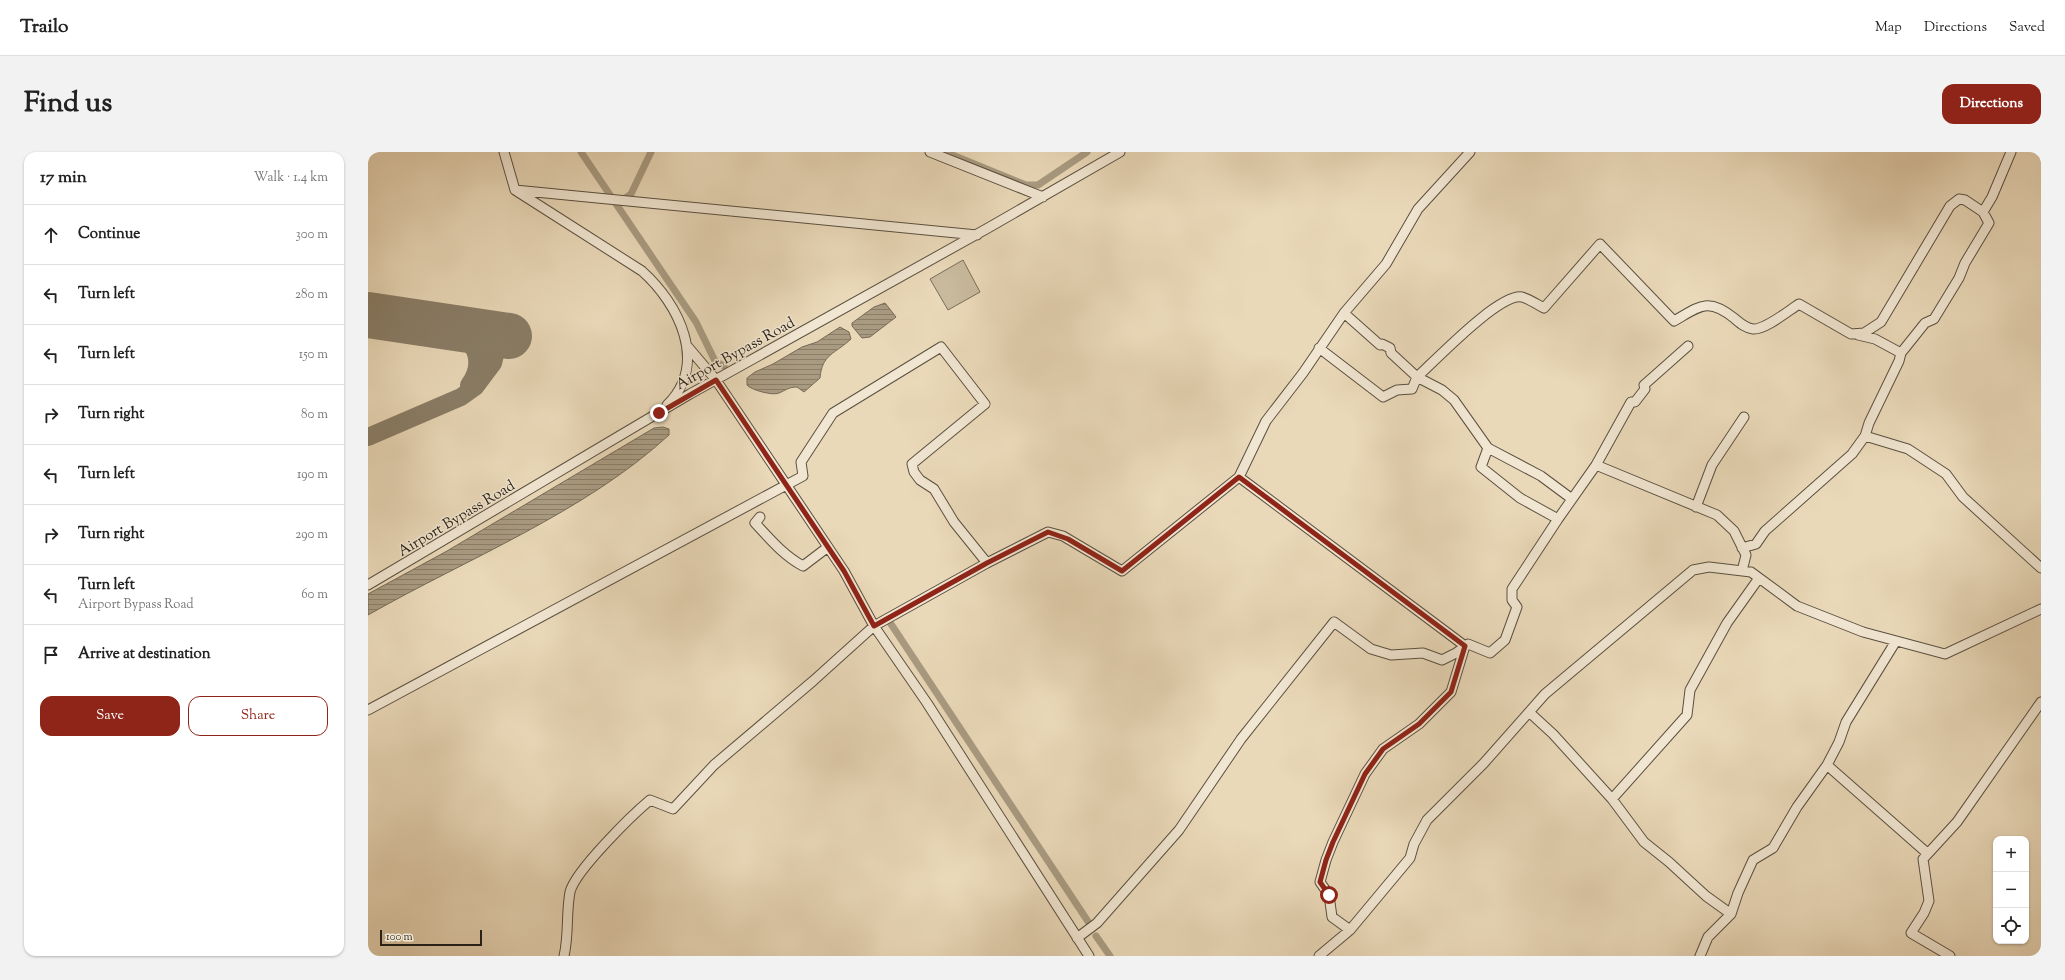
<!DOCTYPE html>
<meta charset="utf-8">
<style>
body{margin:0;font-family:"Sorts Mill Goudy",serif;background:#f2f2f2;color:#222}
.controls{position:absolute;right:12px;bottom:12px;display:grid;overflow:hidden;border-radius:8px;box-shadow:0 1px 3px #0004}
.controls button{width:36px;height:36px;display:grid;place-items:center;padding:0;border:0;border-bottom:1px solid #e0e0e0;background:#fff;color:#222;font:20px sans-serif}
.scale{position:absolute;left:12px;bottom:10px;width:102px;box-sizing:border-box;padding-left:4px;border:2px solid #2a2217;border-top:0;font-size:11px;line-height:14px;white-space:nowrap;color:#2a2217;-webkit-text-stroke:3px #f1e6d2;paint-order:stroke}
.stop{position:absolute;width:12px;height:12px;margin:-9px;border:3px solid #8f2418;border-radius:50%;background:#fff}
.stop.end{background:#8f2418;border-color:#fff;box-shadow:0 1px 4px #0008}
.list{margin:0;padding:0;list-style:none}
h2{display:flex;justify-content:space-between;align-items:center;height:52px;margin:0;padding:0 16px;font-size:17px}
h2 small{font-size:13px;font-weight:400;color:#767676}
.list li{display:grid;grid-template-columns:26px 1fr auto;gap:12px;align-items:center;box-sizing:border-box;height:60px;padding:0 16px;border-top:1px solid #e0e0e0}
.list b{display:block;font-size:15px;white-space:nowrap}
.list p{margin:0;font-size:13px;white-space:nowrap;color:#767676}
.list em{font-size:13px;font-style:normal;color:#767676}
.actions{display:flex;gap:8px;padding:12px 16px}
.actions a{flex:1;padding:9px 0;border:1px solid #8f2418;border-radius:12px;text-align:center;font-size:14px;color:#8f2418}
.actions .main{background:#8f2418;color:#fff}
.icon{flex:none;width:22px;height:22px;fill:none;stroke:currentColor;stroke-width:2;stroke-linecap:round;stroke-linejoin:round}
.map{position:relative;flex:none;width:1673px;height:804px;overflow:hidden;border-radius:12px}
header{display:flex;align-items:center;gap:24px;box-sizing:border-box;height:56px;padding:0 20px;background:#fff;border-bottom:1px solid #e0e0e0}
header strong{font-size:19px}
nav{display:flex;gap:22px;margin-inline-start:auto;font-size:14px}
.intro{display:flex;align-items:center;justify-content:space-between;box-sizing:border-box;height:96px;padding:0 24px}
h1{margin:0;font-size:28px}
.button{padding:10px 18px;border-radius:12px;background:#8f2418;color:#fff;font-size:14px;font-weight:700}
main{display:flex;gap:24px;padding:0 24px}
aside{flex:1;background:#fff;border-radius:12px;box-shadow:0 1px 3px #0004}
.map>svg:first-child{display:block}
</style>
<header>
<strong>Trailo</strong>
<nav><a>Map</a><a>Directions</a><a>Saved</a></nav>
</header>
<div class="intro"><h1>Find us</h1><a class="button">Directions</a></div>
<main>
<aside>
<h2>17 min<small>Walk · 1.4 km</small></h2>
<ul class="list">
<li><svg class="icon" aria-label="ahead" viewBox="0 0 24 24"><path d="M12 20V5M6 11l6-6 6 6"/></svg><div><b>Continue</b></div><em>300 m</em></li>
<li><svg class="icon" aria-label="left" viewBox="0 0 24 24"><path d="M17 20v-9H6M10 6l-5 5 5 5"/></svg><div><b>Turn left</b></div><em>280 m</em></li>
<li><svg class="icon" aria-label="left" viewBox="0 0 24 24"><path d="M17 20v-9H6M10 6l-5 5 5 5"/></svg><div><b>Turn left</b></div><em>150 m</em></li>
<li><svg class="icon" aria-label="right" viewBox="0 0 24 24"><path d="M7 20v-9h11M14 6l5 5-5 5"/></svg><div><b>Turn right</b></div><em>80 m</em></li>
<li><svg class="icon" aria-label="left" viewBox="0 0 24 24"><path d="M17 20v-9H6M10 6l-5 5 5 5"/></svg><div><b>Turn left</b></div><em>190 m</em></li>
<li><svg class="icon" aria-label="right" viewBox="0 0 24 24"><path d="M7 20v-9h11M14 6l5 5-5 5"/></svg><div><b>Turn right</b></div><em>290 m</em></li>
<li><svg class="icon" aria-label="left" viewBox="0 0 24 24"><path d="M17 20v-9H6M10 6l-5 5 5 5"/></svg><div><b>Turn left</b><p>Airport Bypass Road</p></div><em>60 m</em></li>
<li><svg class="icon" aria-label="arrive" viewBox="0 0 24 24"><path d="M6 21V4h12l-3 4 3 4H6"/></svg><div><b>Arrive at destination</b></div></li>
</ul>
<div class="actions"><a class="main">Save</a><a>Share</a></div>
</aside>
<div class="map">
<svg width="1673" height="804" viewBox="0 0 1673 804">
<defs>
<pattern id="water-rules" width="6" height="5" patternUnits="userSpaceOnUse"><rect width="6" height="5" fill="#a99b82"/><path d="M0 2.5h6" fill="none" stroke="#8a7e69"/></pattern>
</defs>
<rect width="100%" height="100%" fill="#ead9b9"/>
<filter id="stains"><feTurbulence type="fractalNoise" baseFrequency=".005" numOctaves="4"/><feColorMatrix values="0 0 0 0 .2 0 0 0 0 .09 0 0 0 0 .02 0 0 0 .5 -.17"/></filter>
<radialGradient id="worn" r=".72"><stop offset=".6" stop-color="#630" stop-opacity="0"/><stop offset="1" stop-color="#630" stop-opacity=".3"/></radialGradient>
<!-- grass -->
<path fill="#c9ba9d" stroke="#7a6e5a" d="M595,108L612,140L580,158L562,127Z"/>
<!-- water -->
<path fill="url(#water-rules)" stroke="#766b57" d="M517,151L528,165L502,185L494,186L484,174V171L506,155Z
M472,175L481,180L483,187C467,202 454,202 452,226L436,240L429,235C421,235 418,238 411,241C405,244 383,238 379,233V226L387,220L405,212L434,195L449,190Z
M295,275L301,277V283C216,361 100,406 0,463V442L79,399L286,276Z"/>
<g fill="none" stroke-linecap="round" stroke-linejoin="round">
<!-- canal -->
<path stroke="#a99b82" stroke-width="7" d="M213,0L328,170L347,209L356,214
M577,0L658,33H670L719,0
M253,49L263,42L283,0
M521,469L721,771
M728,784L742,804"/>
<!-- taxiway -->
<path stroke="#8a7e68" stroke-width="18" d="M85,176C107,188 118,210 101,233
M0,285L93,245L107,235L125,211L132,183"/>
<!-- runway -->
<path stroke="#8a7e68" stroke-width="46" d="M0,163L141,184"/>
<defs>
<path id="minor" d="M136,0L147,38L274,119C311,152 341,212 299,253
M562,0L675,45
M147,38L609,83
M976,161L1012,193L1014,192L1022,196L1023,201L1049,225C1067,209 1131,141 1154,145C1161,147 1170,153 1176,156L1232,92L1306,169C1332,154 1340,145 1366,166C1372,171 1377,176 1385,177C1397,178 1420,159 1431,152L1483,182L1496,181L1513,170L1582,54L1591,47L1597,48L1615,60L1624,45L1643,0
M1490,183L1507,187L1533,201
M320,195L348,228L476,419L506,474L559,551L721,804
M1497,284L1540,297L1578,322L1595,345L1673,416
M1120,296L1173,324L1204,347
M1228,313L1263,250H1267L1277,237L1276,233L1320,194
M871,325L1097,494L1083,540L1051,572L1015,597L997,622L965,690L958,708L952,730L961,743L964,765L982,778
M1328,355L1344,313L1376,265
M392,365L387,371C402,387 415,403 435,414L460,395
M1190,367L1228,313L1349,363L1366,379L1378,403L1374,419
M1374,396L1388,392L1397,379L1484,302L1497,284L1501,271L1531,209L1533,201L1557,171L1566,167L1591,126L1597,111L1621,71L1615,60
M619,411L680,380L695,384L754,419L871,325L898,269L935,221L976,161L1018,112L1050,57L1102,0
M0,433L322,242L620,76L752,0
M0,558L435,324L433,310L465,261L573,195L617,252L544,312L546,320L552,328L566,337L586,370L619,411L506,474L445,529L346,613L305,657L282,648C264,663 207,719 202,740C198,761 201,783 196,804
M1161,560L1185,582L1244,647L1319,563L1322,538L1359,471L1391,426
M1459,613L1559,701
M1244,647L1276,690L1301,710L1338,744L1363,762
M709,786L729,771L811,678L873,587L966,470L1003,497L1023,503L1055,501L1074,508L1088,501L1100,492L1122,501L1137,488L1149,455L1144,448V437L1190,367L1152,346L1113,315L1120,296L1086,248L1074,238L1049,225L1044,237L1029,238L1015,245L951,196
M951,804L982,778L1042,706L1046,692L1059,668L1116,611L1177,542L1325,418L1341,415L1383,420L1429,454L1495,480L1577,502L1673,457
M1332,804L1340,785L1363,762L1370,741L1385,708L1405,696L1429,655L1459,613L1471,590L1478,570L1528,489
M1582,804L1543,781L1556,761L1561,749L1555,707L1589,670L1673,550"/>
</defs>
<!-- minor casing -->
<use href="#minor" stroke="#5a5040" stroke-width="11"/>
<!-- minor -->
<use href="#minor" stroke="#f1e6d2" stroke-width="9"/>
</g>
<g fill="none" stroke-linecap="round" stroke-linejoin="round">
<!-- route -->
<path stroke="#8f2418" stroke-width="5" d="M291,261L348,228L476,419L506,474L619,411L680,380L700,387L754,419L871,325L1097,494L1083,540L1051,572L1015,597L997,622L965,690L958,708L952,730L961,743"/>
</g>
<g text-anchor="middle" stroke-width="3" stroke-linejoin="round" paint-order="stroke">
<!-- street labels -->
<g font-size="15" fill="#2a2217" stroke="#f1e6d2">
<text transform="translate(367 201) rotate(-29)" y="5">Airport Bypass Road</text>
<text transform="translate(88 366) rotate(-31)" y="5">Airport Bypass Road</text>
</g>
</g>
<rect width="100%" height="100%" filter="url(#stains)"/>
<rect width="100%" height="100%" fill="url(#worn)"/>
</svg>
<div class="controls">
<button>+</button>
<button>−</button>
<button><svg class="icon" aria-label="locate" viewBox="0 0 24 24"><circle cx="12" cy="12" r="6"/><path d="M12 2v4M12 18v4M2 12h4M18 12h4"/></svg></button>
</div>
<div class="scale">100 m</div>
<div class="stop" style="left:961px;top:743px"></div>
<div class="stop end" style="left:291px;top:261px"></div>
</div>
</main>
